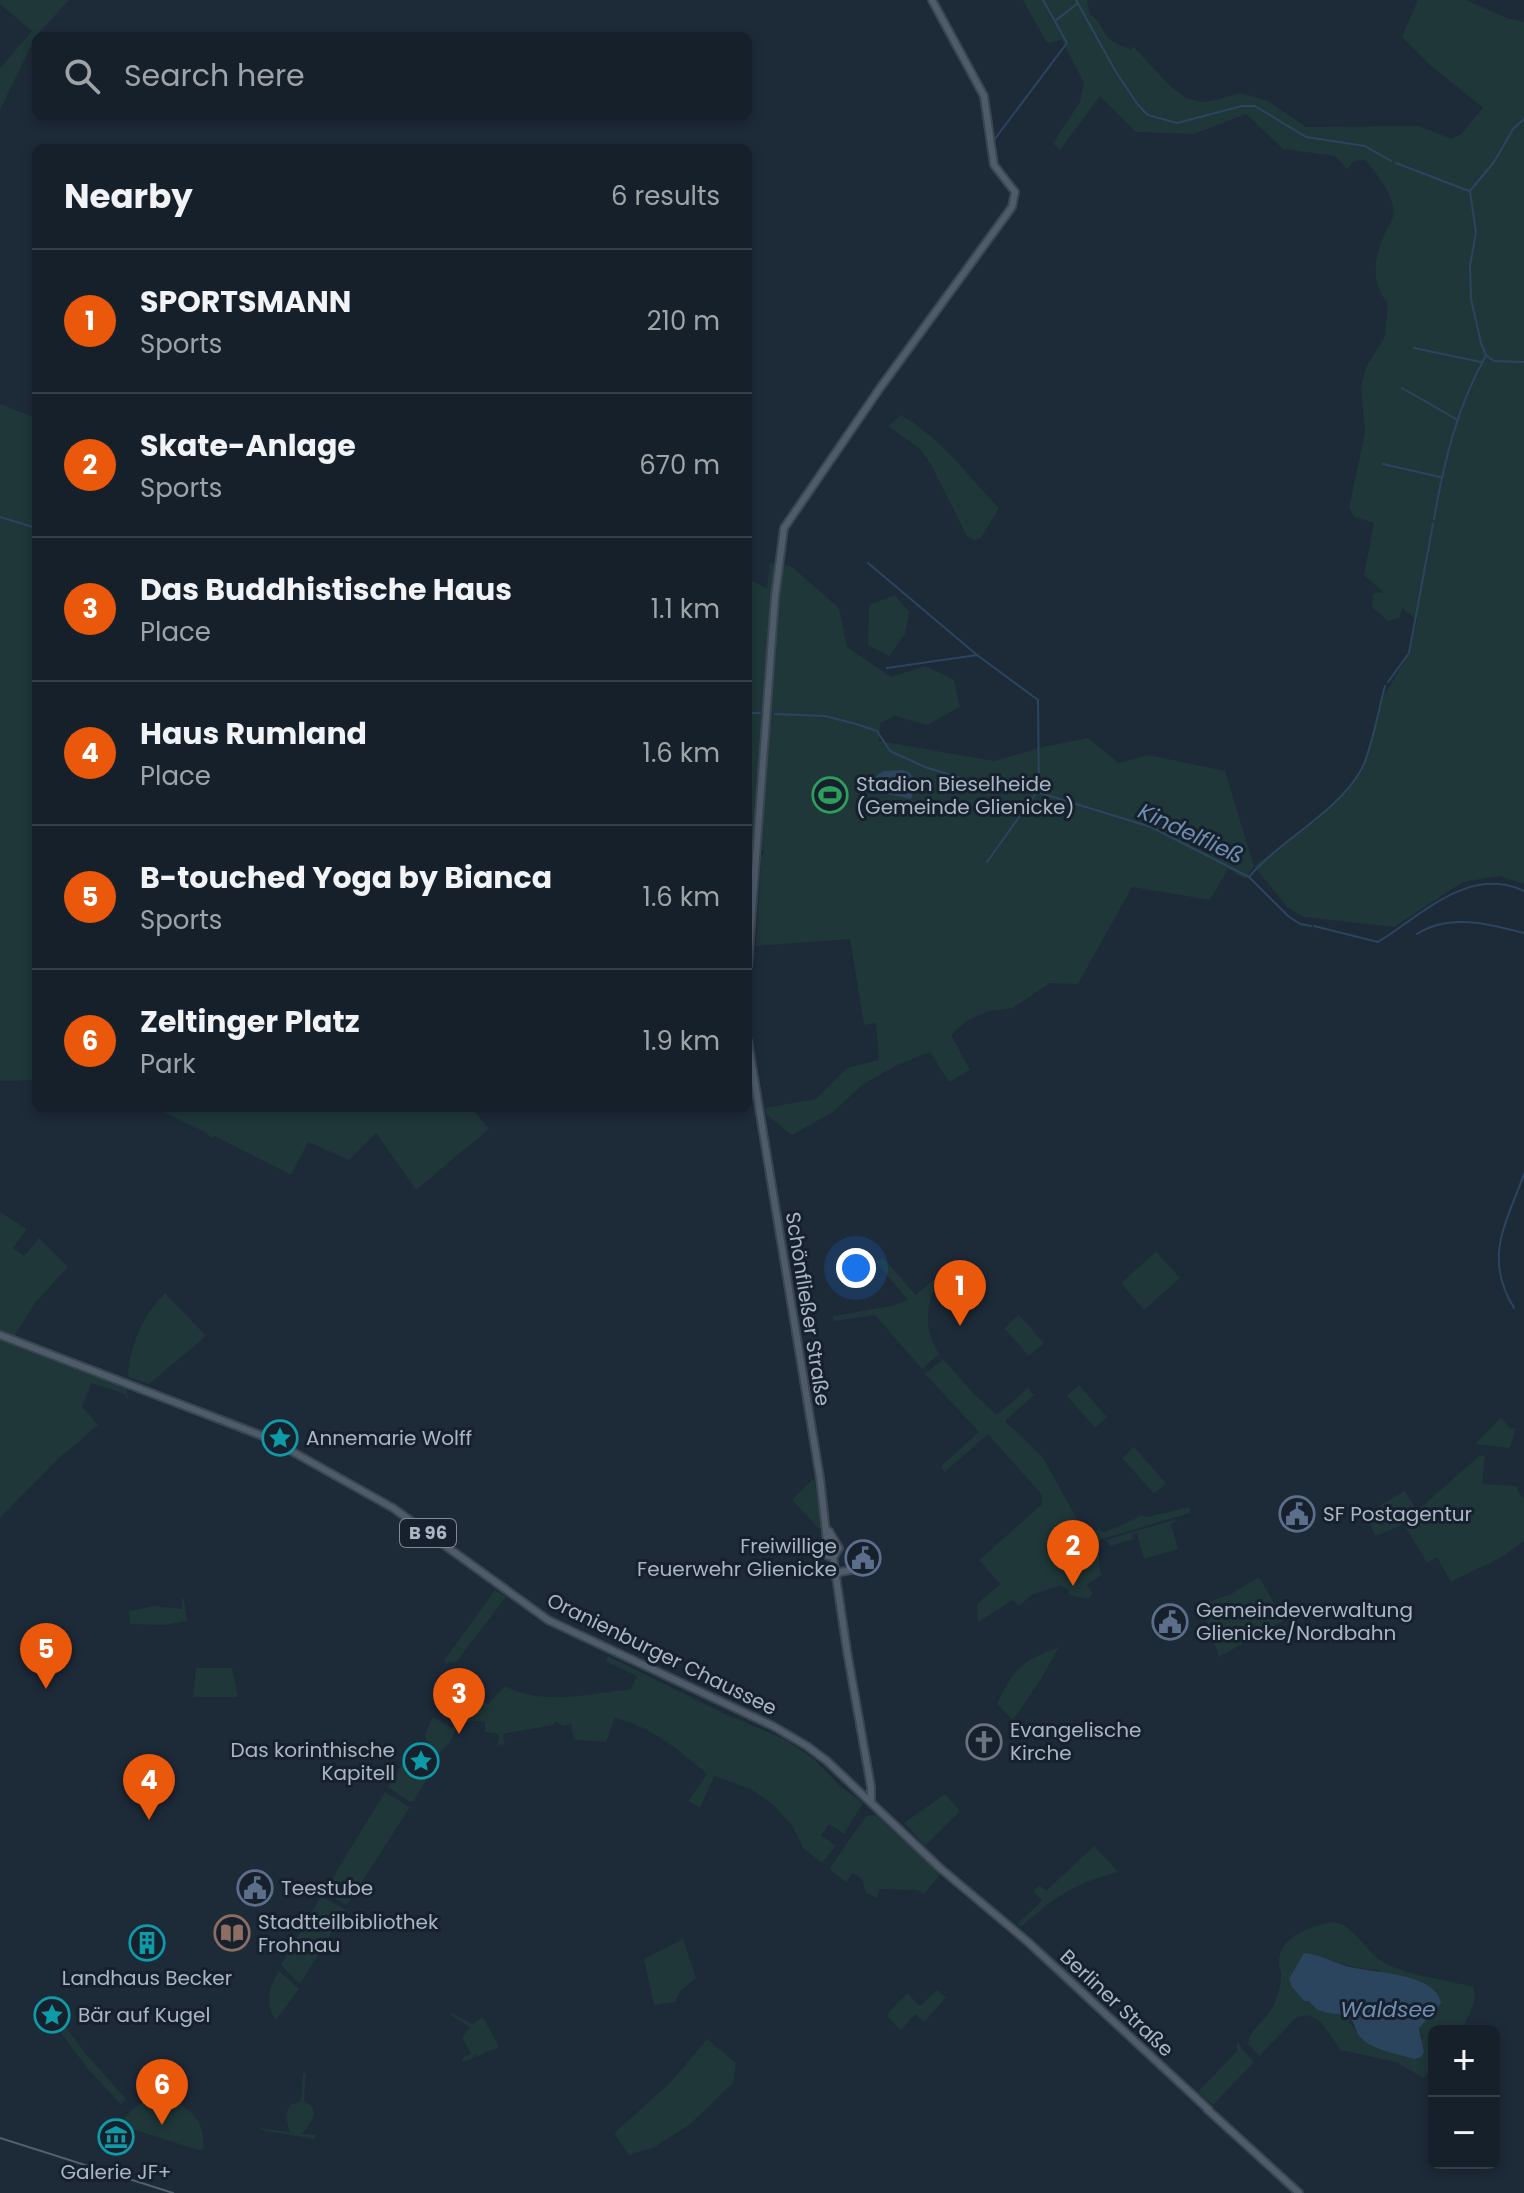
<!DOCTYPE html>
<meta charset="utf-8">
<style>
body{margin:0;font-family:Poppins,sans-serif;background:#1f2832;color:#f1f3f6}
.controls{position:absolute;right:24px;bottom:24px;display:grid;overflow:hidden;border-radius:12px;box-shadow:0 4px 12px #0003}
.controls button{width:72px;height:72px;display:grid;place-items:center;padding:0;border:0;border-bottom:2px solid #353e47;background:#16202a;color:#f1f3f6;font:40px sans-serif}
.you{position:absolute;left:856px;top:1268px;width:28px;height:28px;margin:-20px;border:6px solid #fff;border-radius:50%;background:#1a73e8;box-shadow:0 0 0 12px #1a73e833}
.badge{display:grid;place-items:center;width:52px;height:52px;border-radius:50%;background:#ea580c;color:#fff;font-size:26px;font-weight:700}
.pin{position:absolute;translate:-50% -66px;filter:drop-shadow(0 2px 4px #0008)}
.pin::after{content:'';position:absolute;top:42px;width:28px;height:24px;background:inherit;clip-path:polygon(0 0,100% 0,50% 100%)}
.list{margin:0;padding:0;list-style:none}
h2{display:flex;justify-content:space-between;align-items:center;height:104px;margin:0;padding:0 32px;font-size:34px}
h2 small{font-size:26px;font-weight:400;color:#9ea3a8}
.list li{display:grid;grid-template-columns:52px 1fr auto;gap:24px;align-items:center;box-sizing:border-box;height:144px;padding:0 32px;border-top:2px solid #353e47}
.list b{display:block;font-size:30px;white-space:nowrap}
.list p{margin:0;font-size:26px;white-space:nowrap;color:#9ea3a8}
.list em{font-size:26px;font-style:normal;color:#9ea3a8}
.icon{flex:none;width:44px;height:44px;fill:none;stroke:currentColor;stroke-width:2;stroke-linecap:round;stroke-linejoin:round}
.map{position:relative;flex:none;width:1524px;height:2193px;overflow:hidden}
.search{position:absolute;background:#16202a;box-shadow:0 4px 12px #0003;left:32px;top:32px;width:720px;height:88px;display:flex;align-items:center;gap:20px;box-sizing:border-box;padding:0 28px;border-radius:12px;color:#9ea3a8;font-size:30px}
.panel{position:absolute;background:#16202a;box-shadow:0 4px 12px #0003;left:32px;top:144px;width:720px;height:968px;border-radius:12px}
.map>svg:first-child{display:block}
</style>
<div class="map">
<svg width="1524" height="2193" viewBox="0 0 1524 2193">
<rect width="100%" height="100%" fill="#1d2a38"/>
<!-- green -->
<path fill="#1f3739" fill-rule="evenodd" d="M0,0H69L36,36L0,110V68L32,31L0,4Z
M1023,0H1087L1090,14C1101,20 1102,33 1112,41C1118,46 1124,45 1131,50L1133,46L1170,86L1186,98L1201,102L1216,100L1240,93L1268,101L1306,127L1420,126L1451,139L1461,134L1483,108L1430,65L1402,37L1418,0H1466L1507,18L1524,22V884L1500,876L1463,882L1394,927L1304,917L1288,908L1254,866L1245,879L1228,869L1210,900L1132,887L1078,984L1050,983L1013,1008L989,1011L968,1020L951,1035L970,1070L949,1082L930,1052L897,1065L862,1085L833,1112L792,1135L767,1115L765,1108L816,1099L847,1068L879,1060L876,1023L864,1025L850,939L756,946L761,857L765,851L761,850L766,762L761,761L751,856L748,855V579L767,588L770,563L791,566L839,608L847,647L891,677L925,666L954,680L960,707L927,725L895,716L880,723L879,741L994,761L1047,746L1088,738L1119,763L1149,755L1225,771L1254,866C1292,838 1340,809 1364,767L1383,697L1409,654L1417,620L1402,608L1399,618L1388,621L1372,607L1373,595L1376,592L1384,593L1364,575L1374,523L1354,517L1349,508L1365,432L1361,387L1366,367L1385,336L1388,304C1370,282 1374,258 1385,233C1387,228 1392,221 1393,216C1397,197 1376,175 1366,160L1354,161L1347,169L1335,156L1283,149L1246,114L1194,134L1136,132L1100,96L1060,150L1053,143L1080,102L1084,83L1062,40L1047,43Z
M0,404L36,418V1080L0,1081Z
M901,415C939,436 969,477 999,508L981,538L974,540L967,536L930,463L920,449L888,426Z
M895,595L909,612L905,634L889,656L868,645L869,605Z
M155,1108H472L489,1129L416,1190L376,1133L349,1160L308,1142L291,1175L215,1136L211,1138L207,1133Z
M0,1212L27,1229L13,1248L24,1256L39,1238L68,1267L34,1304L10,1344L127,1389L128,1402L125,1394L92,1383L82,1406L98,1425L57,1460L0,1518Z
M1156,1252L1180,1278L1144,1310L1121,1283Z
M882,1257L916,1295L933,1280L937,1285C924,1308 925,1332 939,1354L922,1369L875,1315L834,1321L833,1316L891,1306L908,1300L876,1262Z
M165,1293L206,1336L149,1384L128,1377C130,1344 142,1317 165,1293Z
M1019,1315L1044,1343L1029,1356L1004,1328Z
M943,1359L973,1393L997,1415L1028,1388L1034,1395L1005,1421L1042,1456L1078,1521L1089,1533L1099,1529L1102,1532C1110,1531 1135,1520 1141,1515L1147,1517L1189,1507L1190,1513L1099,1540V1567L1102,1575L1087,1585L1093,1593L1088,1599L1068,1595L1069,1590L1060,1585L1032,1595L1019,1606L1013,1600L978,1622L977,1604L1000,1584L979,1560L1042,1504V1495L988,1434L945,1472L941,1466L979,1432L925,1374Z
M1079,1385L1107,1417L1095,1428L1067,1396Z
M1501,1418L1511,1429L1516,1428L1510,1448L1475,1444Z
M1134,1447L1166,1483L1154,1494L1122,1458Z
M1480,1455L1485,1456L1482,1484L1517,1486V1491L1524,1498V1541L1502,1557L1451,1582L1437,1557L1427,1563L1404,1524L1376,1536L1365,1514L1405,1491L1417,1511Z
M814,1478L822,1527L819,1529L792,1500Z
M1176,1519L1177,1521L1171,1524L1178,1549L1144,1559L1137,1533L1132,1535L1133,1539L1110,1546L1106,1540Z
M1259,1577L1284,1620L1219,1657L1201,1605L1231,1594Z
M495,1590L506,1597L456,1662L445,1663V1659Z
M182,1599H184L187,1621L164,1625L130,1624L129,1611L154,1606L182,1609Z
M1059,1647L1041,1679L1013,1720L997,1704C1016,1666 1019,1663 1059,1647Z
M608,1656L723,1713L784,1739L814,1759L840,1786L863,1803L844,1834L829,1824L821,1835L836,1846L822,1863L803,1848L792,1825L771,1803L750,1789L714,1776L700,1808L688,1801L707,1774C679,1750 652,1727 615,1718L606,1742L574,1740L571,1724L563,1726L556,1721L553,1725L503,1734L505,1744L498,1745L499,1734L485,1732V1722L475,1721L457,1725L451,1741L439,1753L426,1740L425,1734L433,1717L452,1728L477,1703V1698L488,1704L505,1686C542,1706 590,1694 631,1689L637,1676L605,1661Z
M196,1668H232L238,1697H193Z
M417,1745L437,1762L414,1801L410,1802L388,1787L413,1747Z
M385,1792L410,1807L347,1905L326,1894L325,1890Z
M945,1794L960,1811L925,1846L904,1823Z
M876,1815L940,1875L924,1894L917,1890L879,1889L878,1898L866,1893L862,1880L853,1873L846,1882L829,1869L866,1816Z
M1094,1846L1118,1872C1071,1885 1057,1895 1021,1927L1017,1924L1042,1901L1033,1891L1039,1885L1046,1891Z
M321,1896L346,1910L300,1984L281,1965Z
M1331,1922C1352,1922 1364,1949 1380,1960C1403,1976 1446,1979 1473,1987C1479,2001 1467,2018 1461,2031H1434V2068L1423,2078L1396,2062L1341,2050C1329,2036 1318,2005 1295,2019L1259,2056L1248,2044C1249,2030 1265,2021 1272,2008C1277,1998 1282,1984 1281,1972C1280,1967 1278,1965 1279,1960C1282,1934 1310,1928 1331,1922ZM1308,1953C1331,1961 1353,1969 1378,1970L1423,2022L1419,2028L1423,2037L1414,2059L1361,2039L1347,2017L1313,2007L1309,2001H1304L1292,1987L1289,1979Z
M683,1939L696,1978L681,1990L675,2002L654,2005L644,1959Z
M279,1971L299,1989L276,2020C264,2005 269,1986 279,1971Z
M937,1990L946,1997L924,2022L915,2014L901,2030L888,2017V2013L907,1993L920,2006Z
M47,2007H51L85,2053L126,2099L121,2104L87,2068L45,2011Z
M452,2013L472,2024L483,2017L499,2047L478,2056L475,2054L476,2057L463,2062V2057L471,2054L462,2037L470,2027L451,2015Z
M707,2039L736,2063L733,2083L690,2124L653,2148L629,2155L614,2133L669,2084Z
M1237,2042L1254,2062L1213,2105L1198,2092L1237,2051Z
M303,2073H306L304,2101C323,2110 310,2123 302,2134L315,2135V2139L260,2130V2128L289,2132L286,2114L290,2105L301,2101Z
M159,2099C187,2101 207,2121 203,2149L198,2150L123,2126V2121C132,2107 142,2100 159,2099Z"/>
<!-- water -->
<path fill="#2c455f" d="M904,770L910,773L917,783L911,799L887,794L875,781L876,776L883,771Z
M1304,1953C1320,1954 1332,1962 1346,1966C1369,1973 1436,1972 1441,2003L1419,2028L1424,2052L1421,2057L1414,2059C1398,2054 1373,2050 1361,2038C1355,2033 1356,2022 1348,2017C1334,2011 1318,2016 1309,2001H1304L1292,1987L1289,1979Z"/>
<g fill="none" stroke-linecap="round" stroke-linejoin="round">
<!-- stream -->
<path stroke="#2c455f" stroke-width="2" d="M1076,0L1116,72L1138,105L1148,115L1177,123L1242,106H1255L1306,137L1365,146L1391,161
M1055,21L1078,3
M1513,129L1524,119
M994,140L1067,43L1043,0
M1396,163L1469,191
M1470,191L1494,162L1512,131
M1470,192L1476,232L1470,266L1471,299L1481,343L1486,355L1494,361L1524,362
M1414,348L1481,362
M1402,388L1456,419
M1383,464L1440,477
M0,517L36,528
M1434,519C1444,461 1457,408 1485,357
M868,563L977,655L1038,700L1039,792
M887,668L977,655
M1388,682L1409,653L1433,524
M748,713H760
M775,714L825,716L856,724L877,731L890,751L925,767L967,780L1037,792L1151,827L1249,877L1288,916L1300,924L1311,926
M987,862L1037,792
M1249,877C1281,839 1337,813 1361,770C1371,753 1379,707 1385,686
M1314,926L1378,942C1422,915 1469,865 1524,891
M1417,934C1449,913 1490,924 1524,933
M1514,1308C1483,1257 1506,1224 1524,1174"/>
<defs>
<path id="major" d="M748,966L775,597L784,528L880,388L1012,207L1015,192L994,165L984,96L932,0
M748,1041L820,1478L827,1541
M0,1335L268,1438L393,1508L548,1620L773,1726L807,1746L827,1761L940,1868L1028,1942L1209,2110
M829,1531L839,1548L834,1556H828L823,1551L827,1541L833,1540
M833,1556L847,1651L871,1787V1800
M835,1577L840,1572L851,1570
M1207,2109L1299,2193"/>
</defs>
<!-- major casing -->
<use href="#major" stroke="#3a4552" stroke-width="10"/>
<!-- major -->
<use href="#major" stroke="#4e5b69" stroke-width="6"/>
<!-- tram -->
<path stroke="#526070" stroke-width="2" d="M0,2138L173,2193"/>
</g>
<!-- icons -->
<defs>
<symbol id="stadium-ring" viewBox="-11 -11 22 22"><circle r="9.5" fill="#17212d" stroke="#2e9e5b" stroke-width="1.5"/><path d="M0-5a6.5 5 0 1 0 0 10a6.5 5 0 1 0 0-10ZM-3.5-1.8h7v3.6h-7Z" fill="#2e9e5b"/></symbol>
<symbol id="sight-ring" viewBox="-11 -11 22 22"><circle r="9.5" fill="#17212d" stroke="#0f9aa8" stroke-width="1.5"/><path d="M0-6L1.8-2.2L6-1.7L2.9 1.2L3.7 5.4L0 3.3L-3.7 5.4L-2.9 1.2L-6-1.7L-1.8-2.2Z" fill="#0f9aa8"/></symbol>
<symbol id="civic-ring" viewBox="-11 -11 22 22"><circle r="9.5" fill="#17212d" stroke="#5c6f8a" stroke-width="1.5"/><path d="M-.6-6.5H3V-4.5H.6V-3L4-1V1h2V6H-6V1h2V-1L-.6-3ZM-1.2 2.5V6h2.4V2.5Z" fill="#5c6f8a"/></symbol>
<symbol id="church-ring" viewBox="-11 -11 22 22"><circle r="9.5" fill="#17212d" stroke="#6b7280" stroke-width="1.5"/><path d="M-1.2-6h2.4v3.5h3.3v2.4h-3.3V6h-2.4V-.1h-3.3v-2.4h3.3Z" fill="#6b7280"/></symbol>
<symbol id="library-ring" viewBox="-11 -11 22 22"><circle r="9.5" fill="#17212d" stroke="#8d6e63" stroke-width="1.5"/><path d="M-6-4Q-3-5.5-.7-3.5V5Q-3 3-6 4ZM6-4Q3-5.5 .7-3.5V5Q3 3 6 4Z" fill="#8d6e63"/></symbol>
<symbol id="building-ring" viewBox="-11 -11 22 22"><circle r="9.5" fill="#17212d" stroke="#0f9aa8" stroke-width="1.5"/><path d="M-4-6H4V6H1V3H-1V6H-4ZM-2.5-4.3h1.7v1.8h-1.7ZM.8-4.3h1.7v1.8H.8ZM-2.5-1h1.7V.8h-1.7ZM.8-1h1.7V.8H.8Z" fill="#0f9aa8"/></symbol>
<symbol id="museum-ring" viewBox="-11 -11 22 22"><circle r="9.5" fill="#17212d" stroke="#0f9aa8" stroke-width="1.5"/><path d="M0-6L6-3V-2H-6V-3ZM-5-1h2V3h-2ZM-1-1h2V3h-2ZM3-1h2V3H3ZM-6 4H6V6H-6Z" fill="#0f9aa8"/></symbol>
</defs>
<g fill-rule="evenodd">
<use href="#stadium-ring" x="810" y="775" width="40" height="40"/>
<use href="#sight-ring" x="260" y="1418" width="40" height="40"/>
<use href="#civic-ring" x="1277" y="1494" width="40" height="40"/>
<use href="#civic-ring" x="843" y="1538" width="40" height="40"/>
<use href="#civic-ring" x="1150" y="1602" width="40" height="40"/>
<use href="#church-ring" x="964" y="1722" width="40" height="40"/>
<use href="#sight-ring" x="401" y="1741" width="40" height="40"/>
<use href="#civic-ring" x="235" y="1868" width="40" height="40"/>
<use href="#library-ring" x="212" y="1913" width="40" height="40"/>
<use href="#building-ring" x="127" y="1923" width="40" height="40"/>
<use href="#sight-ring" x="32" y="1995" width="40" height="40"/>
<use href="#museum-ring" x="96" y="2117" width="40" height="40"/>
</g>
<g text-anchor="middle" stroke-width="6" stroke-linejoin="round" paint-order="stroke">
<!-- shield labels -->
<rect fill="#17212d" stroke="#7e8998" stroke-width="2" x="400" y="1519" width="56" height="28" rx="6"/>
<g font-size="18" font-weight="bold" fill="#aab6c6">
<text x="428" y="1539">B 96</text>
</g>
<!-- poi labels -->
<g font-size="20" fill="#aab6c6" stroke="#17212d" text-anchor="start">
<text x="856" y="791">Stadion Bieselheide<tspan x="856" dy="23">(Gemeinde Glienicke)</tspan></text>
<text x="306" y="1445">Annemarie Wolff</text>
<text x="1323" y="1521">SF Postagentur</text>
<text x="837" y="1553" text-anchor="end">Freiwillige<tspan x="837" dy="23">Feuerwehr Glienicke</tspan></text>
<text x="1196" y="1617">Gemeindeverwaltung<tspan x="1196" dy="23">Glienicke/Nordbahn</tspan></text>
<text x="1010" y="1737">Evangelische<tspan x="1010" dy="23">Kirche</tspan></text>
<text x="395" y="1757" text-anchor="end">Das korinthische<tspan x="395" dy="23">Kapitell</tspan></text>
<text x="281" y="1895">Teestube</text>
<text x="258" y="1929">Stadtteilbibliothek<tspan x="258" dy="23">Frohnau</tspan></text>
<text x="147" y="1985" text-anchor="middle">Landhaus Becker</text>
<text x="78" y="2022">Bär auf Kugel</text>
<text x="116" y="2179" text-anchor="middle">Galerie JF+</text>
</g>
<!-- street labels -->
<g font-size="20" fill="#aab6c6" stroke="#17212d">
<text transform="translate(808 1309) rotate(81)" y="7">Schönfließer Straße</text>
<text transform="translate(662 1654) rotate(26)" y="7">Oranienburger Chaussee</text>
<text transform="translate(1117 2003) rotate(43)" y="7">Berliner Straße</text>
</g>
<!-- water labels -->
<g font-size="22" font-style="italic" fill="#6f8fb2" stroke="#17212d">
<text transform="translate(1191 833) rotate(25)" y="8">Kindelfließ</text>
<text x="1388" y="2017">Waldsee</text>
</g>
</g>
</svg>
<div class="controls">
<button>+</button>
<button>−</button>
</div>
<div class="you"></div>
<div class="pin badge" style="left:960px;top:1326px">1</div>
<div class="pin badge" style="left:1073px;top:1586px">2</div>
<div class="pin badge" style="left:459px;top:1734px">3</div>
<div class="pin badge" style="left:149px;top:1820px">4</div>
<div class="pin badge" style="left:46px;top:1689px">5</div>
<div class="pin badge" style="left:162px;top:2125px">6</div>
<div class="search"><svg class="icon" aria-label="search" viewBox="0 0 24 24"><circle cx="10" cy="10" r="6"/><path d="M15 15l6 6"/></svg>Search here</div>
<section class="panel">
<h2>Nearby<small>6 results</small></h2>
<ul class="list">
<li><span class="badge">1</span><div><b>SPORTSMANN</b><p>Sports</p></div><em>210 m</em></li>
<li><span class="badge">2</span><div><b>Skate-Anlage</b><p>Sports</p></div><em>670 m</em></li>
<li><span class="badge">3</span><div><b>Das Buddhistische Haus</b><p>Place</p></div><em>1.1 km</em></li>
<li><span class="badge">4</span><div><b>Haus Rumland</b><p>Place</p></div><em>1.6 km</em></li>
<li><span class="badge">5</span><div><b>B-touched Yoga by Bianca</b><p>Sports</p></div><em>1.6 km</em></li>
<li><span class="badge">6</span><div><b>Zeltinger Platz</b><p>Park</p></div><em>1.9 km</em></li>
</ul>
</section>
</div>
